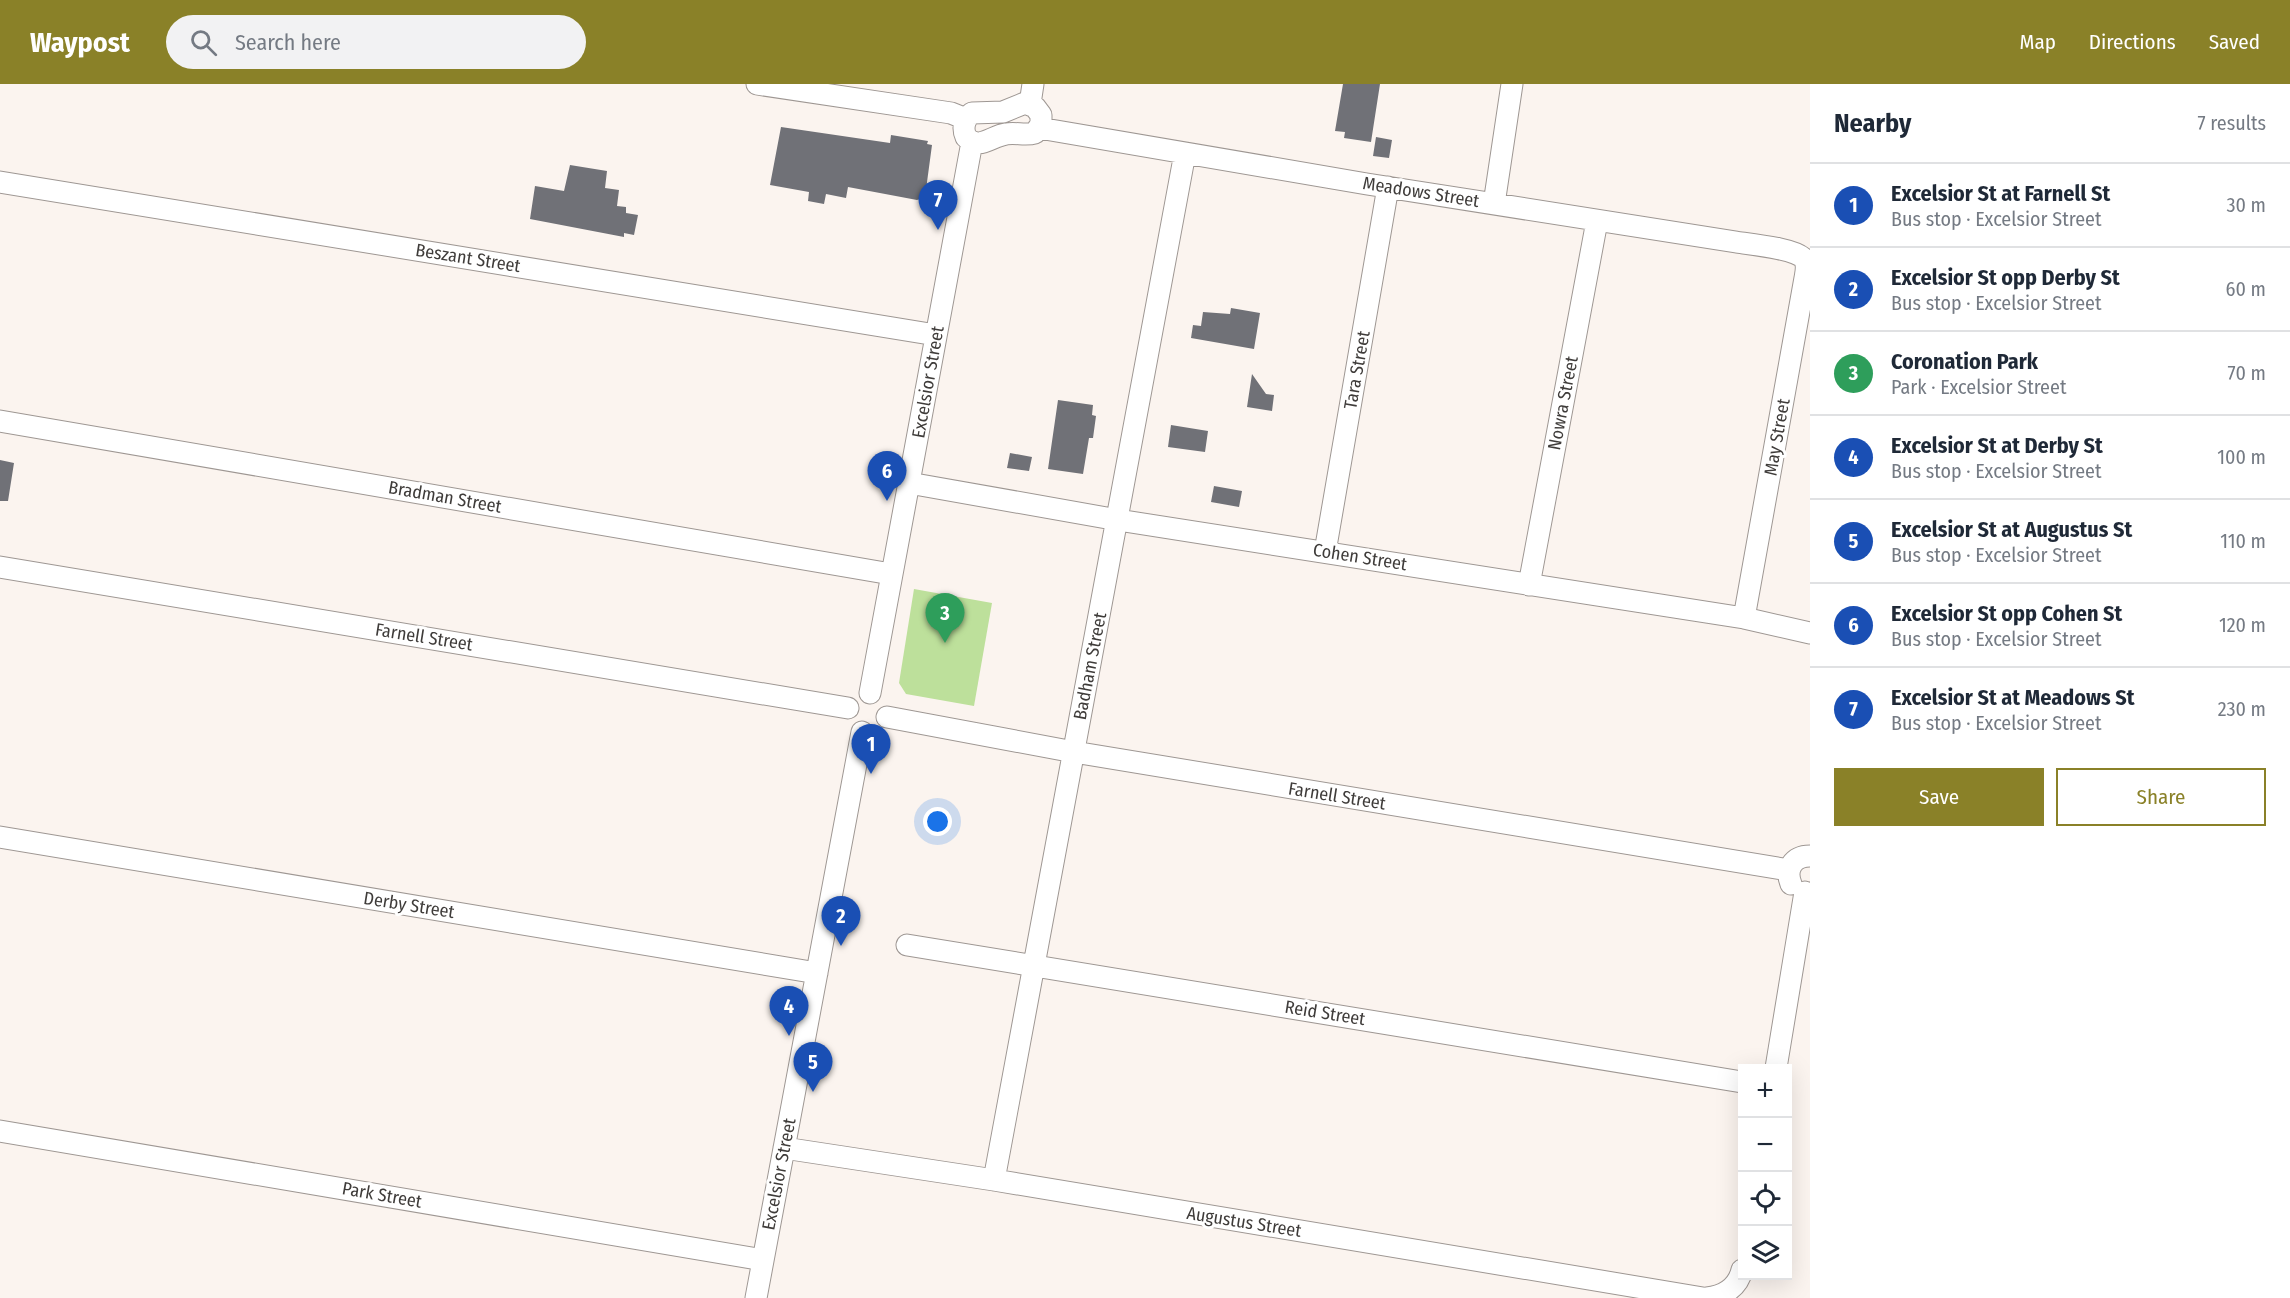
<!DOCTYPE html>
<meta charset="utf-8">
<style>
body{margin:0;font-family:"Fira Sans Condensed",sans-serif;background:#f2f2f3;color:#1f2937}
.controls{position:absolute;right:18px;bottom:18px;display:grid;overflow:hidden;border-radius:0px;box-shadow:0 6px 24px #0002}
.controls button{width:54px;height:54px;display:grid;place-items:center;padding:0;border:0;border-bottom:2px solid #e0e1e3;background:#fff;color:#1f2937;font:30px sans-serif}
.you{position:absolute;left:938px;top:738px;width:21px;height:21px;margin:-15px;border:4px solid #fff;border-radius:50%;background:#1a73e8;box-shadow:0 0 0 9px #1a73e833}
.badge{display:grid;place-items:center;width:39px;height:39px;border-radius:50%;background:#8a8128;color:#fff;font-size:20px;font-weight:700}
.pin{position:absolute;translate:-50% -50px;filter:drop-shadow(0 2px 3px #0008)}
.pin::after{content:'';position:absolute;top:32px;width:21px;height:18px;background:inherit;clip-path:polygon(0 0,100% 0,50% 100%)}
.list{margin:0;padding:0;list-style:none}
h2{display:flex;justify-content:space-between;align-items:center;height:78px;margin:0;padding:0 24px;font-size:26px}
h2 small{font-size:20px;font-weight:400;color:#747a83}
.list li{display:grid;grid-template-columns:39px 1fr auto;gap:18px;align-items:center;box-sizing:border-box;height:84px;padding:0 24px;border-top:2px solid #e0e1e3}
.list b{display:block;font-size:22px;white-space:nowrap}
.list p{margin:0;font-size:20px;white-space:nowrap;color:#747a83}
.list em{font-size:20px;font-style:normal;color:#747a83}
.actions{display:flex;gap:12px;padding:18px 24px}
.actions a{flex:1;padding:14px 0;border:2px solid #8a8128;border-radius:0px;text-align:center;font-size:21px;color:#8a8128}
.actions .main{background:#8a8128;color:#fff}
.icon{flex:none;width:33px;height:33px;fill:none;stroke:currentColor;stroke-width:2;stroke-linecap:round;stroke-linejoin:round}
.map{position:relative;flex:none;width:1810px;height:1214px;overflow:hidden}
header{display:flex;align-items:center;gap:36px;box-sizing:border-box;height:84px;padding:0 30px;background:#8a8128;color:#fff}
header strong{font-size:28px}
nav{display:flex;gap:33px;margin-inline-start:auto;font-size:21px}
.search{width:420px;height:54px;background:#f2f2f3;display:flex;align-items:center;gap:15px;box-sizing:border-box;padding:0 21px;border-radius:33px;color:#747a83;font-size:22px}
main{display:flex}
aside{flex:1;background:#fff}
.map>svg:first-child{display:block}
</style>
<header>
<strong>Waypost</strong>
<div class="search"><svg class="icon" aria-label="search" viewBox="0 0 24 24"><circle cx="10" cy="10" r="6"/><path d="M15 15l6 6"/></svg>Search here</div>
<nav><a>Map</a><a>Directions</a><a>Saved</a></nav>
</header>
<main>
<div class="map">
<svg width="1810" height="1214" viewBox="0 0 1810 1214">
<rect width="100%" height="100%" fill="#fbf4ef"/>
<!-- green -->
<path fill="#bde09b" d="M914,505L992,519L974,622L906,610L899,599Z"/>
<!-- building -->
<path fill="#707177" d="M1343,0H1380L1371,58L1344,54L1345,48L1335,47Z
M781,43L890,59L891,51L928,57L927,60L932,61L925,113L917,116L848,103L846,114L826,110L824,120L808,117L809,108L770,101Z
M1376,53L1392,56L1389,74L1373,72Z
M570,81L607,87L605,104L619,106L617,122L626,123V129L638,131L634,151L624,149V153L530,135L535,102L564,107Z
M1231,224L1260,229L1254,265L1191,254L1193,241L1201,242L1203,228L1230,230Z
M1252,290L1266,310L1274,311L1272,327L1247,323Z
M1058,316L1093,321L1092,331L1096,332L1093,354H1089L1083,390L1048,385Z
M1171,341L1208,347L1205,368L1168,363Z
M1010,369L1032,373L1029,387L1007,384Z
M0,376L14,379L8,417H0Z
M1214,402L1242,407L1239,423L1211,418Z"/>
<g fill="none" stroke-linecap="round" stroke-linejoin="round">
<defs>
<path id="minor" d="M757,0L951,29L966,35
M1025,19L1035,23L1041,31V40L1035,49C1025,52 1016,48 1006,50C991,52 979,67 966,53C962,44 964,35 972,29L1003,28Z
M1030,20L1033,0
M1039,44L1367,100L1736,158C1749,160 1798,165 1804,175C1808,181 1806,188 1805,194L1744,534
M0,98L936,251
M1494,120L1512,0
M0,337L891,490
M909,399L1118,436L1744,534L1810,549
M1325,468L1388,103
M0,483L848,624
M1529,501L1597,137
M870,609L972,58
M887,633L1074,668L1789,786
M0,753L817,889
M1791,800C1785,785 1793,772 1810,772
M907,861L1742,998
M1776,984L1805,808
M0,1047L763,1176
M784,1064L994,1096L1703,1214
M994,1096L1185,69
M756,1214L862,648
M1707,1214C1724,1212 1738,1203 1742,1186"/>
</defs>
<!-- minor casing -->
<use href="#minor" stroke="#9e9793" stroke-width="23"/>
<!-- minor -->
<use href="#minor" stroke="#fff" stroke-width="21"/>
</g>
<g text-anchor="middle" stroke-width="6" stroke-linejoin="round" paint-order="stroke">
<!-- street labels -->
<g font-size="18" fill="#3f3c3a" stroke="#fff">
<text transform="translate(1421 108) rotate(9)" y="6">Meadows Street</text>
<text transform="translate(468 174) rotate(9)" y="6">Beszant Street</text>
<text transform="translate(1357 286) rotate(-80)" y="6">Tara Street</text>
<text transform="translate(928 298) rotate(-80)" y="6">Excelsior Street</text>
<text transform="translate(1563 319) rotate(-79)" y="6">Nowra Street</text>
<text transform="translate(1777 353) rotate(-80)" y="6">May Street</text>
<text transform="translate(445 413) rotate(10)" y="6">Bradman Street</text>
<text transform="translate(1360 473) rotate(9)" y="6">Cohen Street</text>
<text transform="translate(424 553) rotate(9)" y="6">Farnell Street</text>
<text transform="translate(1090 582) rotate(-79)" y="6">Badham Street</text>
<text transform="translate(1337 712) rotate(9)" y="6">Farnell Street</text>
<text transform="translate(409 821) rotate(9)" y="6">Derby Street</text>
<text transform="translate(1325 929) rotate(9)" y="6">Reid Street</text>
<text transform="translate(779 1090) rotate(-79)" y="6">Excelsior Street</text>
<text transform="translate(382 1111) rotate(10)" y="6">Park Street</text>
<text transform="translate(1244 1138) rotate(9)" y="6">Augustus Street</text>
</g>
</g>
</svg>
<div class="controls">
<button>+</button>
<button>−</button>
<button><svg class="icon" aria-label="locate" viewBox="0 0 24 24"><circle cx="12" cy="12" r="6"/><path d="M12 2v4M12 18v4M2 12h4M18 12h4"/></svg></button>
<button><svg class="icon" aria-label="layers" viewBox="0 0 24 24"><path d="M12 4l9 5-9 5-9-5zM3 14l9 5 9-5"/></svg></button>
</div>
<div class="you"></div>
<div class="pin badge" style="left:871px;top:690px;background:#1a4fb4">1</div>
<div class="pin badge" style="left:841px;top:862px;background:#1a4fb4">2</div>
<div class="pin badge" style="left:945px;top:559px;background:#2e9e5b">3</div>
<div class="pin badge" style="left:789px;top:952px;background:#1a4fb4">4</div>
<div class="pin badge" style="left:813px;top:1008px;background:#1a4fb4">5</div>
<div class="pin badge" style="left:887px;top:417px;background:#1a4fb4">6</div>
<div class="pin badge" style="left:938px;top:146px;background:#1a4fb4">7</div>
</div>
<aside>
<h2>Nearby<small>7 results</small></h2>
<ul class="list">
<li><span class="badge" style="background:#1a4fb4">1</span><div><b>Excelsior St at Farnell St</b><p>Bus stop · Excelsior Street</p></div><em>30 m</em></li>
<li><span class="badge" style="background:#1a4fb4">2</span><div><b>Excelsior St opp Derby St</b><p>Bus stop · Excelsior Street</p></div><em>60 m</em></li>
<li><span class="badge" style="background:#2e9e5b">3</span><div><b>Coronation Park</b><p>Park · Excelsior Street</p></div><em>70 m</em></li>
<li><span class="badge" style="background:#1a4fb4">4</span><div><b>Excelsior St at Derby St</b><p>Bus stop · Excelsior Street</p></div><em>100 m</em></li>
<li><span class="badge" style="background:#1a4fb4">5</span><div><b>Excelsior St at Augustus St</b><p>Bus stop · Excelsior Street</p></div><em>110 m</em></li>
<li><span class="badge" style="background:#1a4fb4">6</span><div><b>Excelsior St opp Cohen St</b><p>Bus stop · Excelsior Street</p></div><em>120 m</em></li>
<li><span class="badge" style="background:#1a4fb4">7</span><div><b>Excelsior St at Meadows St</b><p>Bus stop · Excelsior Street</p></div><em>230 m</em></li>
</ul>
<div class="actions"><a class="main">Save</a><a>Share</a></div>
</aside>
</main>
